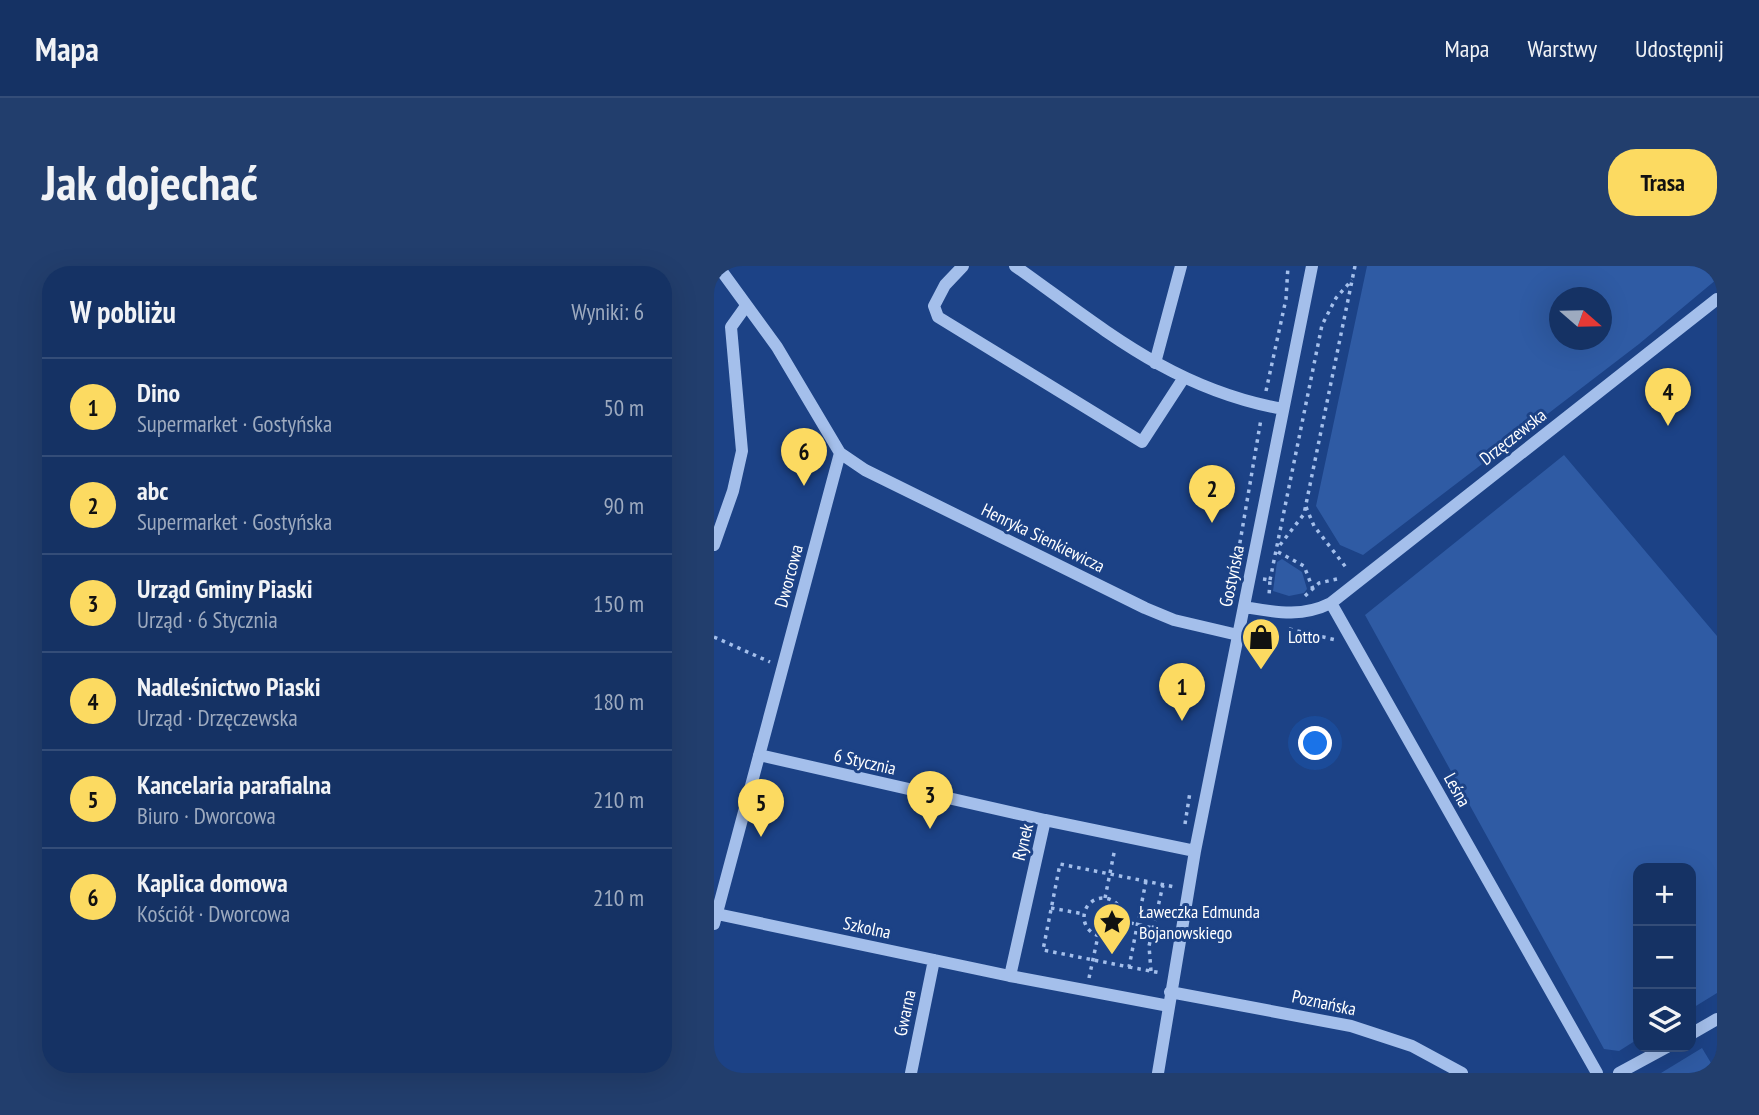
<!DOCTYPE html>
<html lang="pl">
<meta charset="utf-8">
<style>
body{margin:0;font-family:"PT Sans Narrow",sans-serif;background:#223e6d;color:#f1f3f6}
.controls{position:absolute;right:21px;bottom:21px;display:grid;overflow:hidden;border-radius:14px;box-shadow:0 7px 28px #0002}
.controls button{width:63px;height:63px;display:grid;place-items:center;padding:0;border:0;border-bottom:2px solid #344d78;background:#153264;color:#f1f3f6;font:35px sans-serif}
.compass{position:absolute;left:835px;top:21px;width:63px;height:63px;border-radius:50%;background:#153264;box-shadow:0 7px 28px #0002;rotate:110deg}
.you{position:absolute;left:602px;top:478px;width:24px;height:24px;margin:-18px;border:5px solid #fff;border-radius:50%;background:#1a73e8;box-shadow:0 0 0 10px #1a73e833}
.badge{display:grid;place-items:center;width:46px;height:46px;border-radius:50%;background:#fcda61;color:#111;font-size:23px;font-weight:700}
.pin{position:absolute;translate:-50% -58px;filter:drop-shadow(0 2px 4px #0008)}
.pin::after{content:'';position:absolute;top:37px;width:24px;height:21px;background:inherit;clip-path:polygon(0 0,100% 0,50% 100%)}
.list{margin:0;padding:0;list-style:none}
h2{display:flex;justify-content:space-between;align-items:center;height:91px;margin:0;padding:0 28px;font-size:30px}
h2 small{font-size:23px;font-weight:400;color:#9daabf}
.list li{display:grid;grid-template-columns:46px 1fr auto;gap:21px;align-items:center;box-sizing:border-box;height:98px;padding:0 28px;border-top:2px solid #344d78}
.list b{display:block;font-size:26px;white-space:nowrap}
.list p{margin:0;font-size:23px;white-space:nowrap;color:#9daabf}
.list em{font-size:23px;font-style:normal;color:#9daabf}
.icon{flex:none;width:38px;height:38px;fill:none;stroke:currentColor;stroke-width:2;stroke-linecap:round;stroke-linejoin:round}
.map{position:relative;flex:none;width:1003px;height:807px;overflow:hidden;border-radius:28px}
header{display:flex;align-items:center;gap:42px;box-sizing:border-box;height:98px;padding:0 35px;background:#153264;border-bottom:2px solid #344d78}
header strong{font-size:33px}
nav{display:flex;gap:38px;margin-inline-start:auto;font-size:24px}
.intro{display:flex;align-items:center;justify-content:space-between;box-sizing:border-box;height:168px;padding:0 42px}
h1{margin:0;font-size:49px}
.button{padding:18px 32px;border-radius:28px;background:#fcda61;color:#111;font-size:24px;font-weight:700}
main{display:flex;gap:42px;padding:0 42px}
aside{flex:1;background:#153264;border-radius:28px;box-shadow:0 7px 28px #0002}
.map>svg:first-child{display:block}
</style>
<header>
<strong>Mapa</strong>
<nav><a>Mapa</a><a>Warstwy</a><a>Udostępnij</a></nav>
</header>
<div class="intro"><h1>Jak dojechać</h1><a class="button">Trasa</a></div>
<main>
<aside>
<h2>W pobliżu<small>Wyniki: 6</small></h2>
<ul class="list">
<li><span class="badge">1</span><div><b>Dino</b><p>Supermarket · Gostyńska</p></div><em>50 m</em></li>
<li><span class="badge">2</span><div><b>abc</b><p>Supermarket · Gostyńska</p></div><em>90 m</em></li>
<li><span class="badge">3</span><div><b>Urząd Gminy Piaski</b><p>Urząd · 6 Stycznia</p></div><em>150 m</em></li>
<li><span class="badge">4</span><div><b>Nadleśnictwo Piaski</b><p>Urząd · Drzęczewska</p></div><em>180 m</em></li>
<li><span class="badge">5</span><div><b>Kancelaria parafialna</b><p>Biuro · Dworcowa</p></div><em>210 m</em></li>
<li><span class="badge">6</span><div><b>Kaplica domowa</b><p>Kościół · Dworcowa</p></div><em>210 m</em></li>
</ul>
</aside>
<div class="map">
<svg width="1003" height="807" viewBox="0 0 1003 807">
<rect width="100%" height="100%" fill="#1c4286"/>
<!-- green -->
<path fill="#2f5ba4" fill-rule="evenodd" d="M653,0H1003V13L925,78L649,289L626,279L602,240ZM846,32H888V74H846Z
M850,189L1003,370V727L977,743V602H924V773L905,785L890,783L651,349Z
M568,293L588,306L593,323L590,327L575,330L559,325L563,296Z
M988,782L1003,807H947Z"/>
<g fill="none" stroke-linecap="round" stroke-linejoin="round">
<!-- path -->
<path stroke="#a4bfeb" stroke-width="3.5" stroke-dasharray="3.5 5" stroke-linecap="butt" d="M552,125L572,33L574,0
M592,241L600,260L634,304
M566,279L590,248L641,0
M564,286L590,300L599,323
M523,294L547,153
M549,313L556,314L555,330
M556,314L608,59L622,32L638,14
M591,330L605,317L623,313
M575,363L622,374
M0,371L56,396
M471,558L476,526
M432,615L415,701L329,684L346,598L461,621
M370 651a19 19 0 1 1 38 0a19 19 0 1 1-38 0Z
M391,632L401,582
M337,642L370,648
M408,655L439,662
M415,701L447,707
M437,705L435,680L449,619
M375,712L384,670"/>
<!-- minor -->
<path stroke="#a4bfeb" stroke-width="12" d="M4,0L63,81L126,187L151,204L431,342L460,354L524,369
M249,0L231,19L220,40L224,51L428,176L469,113
M301,0C390,63 458,123 569,143
M441,97L467,0
M0,279L19,225L28,185L17,61L32,40
M617,337L883,807
M530,341C561,346 587,352 617,337L1003,33
M45,489L331,554
M3,648L296,710
M0,658L126,187
M456,726L637,760L698,780L748,807
M455,740L296,710L331,554L481,585
M977,768L1003,753
M197,807L220,694
M444,807L481,585L598,0
M905,807L953,781"/>
</g>
<!-- icons -->
<defs>
<symbol id="shop-pin" viewBox="-11 -11 22 30"><path d="M0 17L-7.5 6A9.5 9.5 0 1 1 7.5 6Z" fill="#fcda61" stroke="#1c4286"/><path d="M-5-2.5h2.3a2.7 3.5 0 0 1 5.4 0H5L5.5 6h-11ZM-1.5-2.5h3a1.5 2.3 0 0 0-3 0Z" fill="#111"/></symbol>
<symbol id="sight-pin" viewBox="-11 -11 22 30"><path d="M0 17L-7.5 6A9.5 9.5 0 1 1 7.5 6Z" fill="#fcda61" stroke="#1c4286"/><path d="M0-6L1.8-2.2L6-1.7L2.9 1.2L3.7 5.4L0 3.3L-3.7 5.4L-2.9 1.2L-6-1.7L-1.8-2.2Z" fill="#111"/></symbol>
</defs>
<g fill-rule="evenodd">
<use href="#shop-pin" x="525" y="349" width="44" height="60"/>
<use href="#sight-pin" x="376" y="634" width="44" height="60"/>
</g>
<g text-anchor="middle" stroke-width="6" stroke-linejoin="round" paint-order="stroke">
<!-- street labels -->
<g font-size="18" fill="#fff" stroke="#1c4286">
<text transform="translate(799 171) rotate(-38)" y="6">Drzęczewska</text>
<text transform="translate(329 272) rotate(26)" y="6">Henryka Sienkiewicza</text>
<text transform="translate(75 310) rotate(-75)" y="6">Dworcowa</text>
<text transform="translate(518 310) rotate(-78)" y="6">Gostyńska</text>
<text transform="translate(151 496) rotate(13)" y="6">6 Stycznia</text>
<text transform="translate(743 524) rotate(61)" y="6">Leśna</text>
<text transform="translate(309 576) rotate(-76)" y="6">Rynek</text>
<text transform="translate(153 662) rotate(12)" y="6">Szkolna</text>
<text transform="translate(610 737) rotate(12)" y="6">Poznańska</text>
<text transform="translate(191 747) rotate(-78)" y="6">Gwarna</text>
</g>
<!-- poi labels -->
<g font-size="18" fill="#fff" stroke="#1c4286" text-anchor="start">
<text x="574" y="377">Lotto</text>
<text x="425" y="652">Ławeczka Edmunda<tspan x="425" dy="21">Bojanowskiego</tspan></text>
</g>
</g>
</svg>
<div class="controls">
<button>+</button>
<button>−</button>
<button><svg class="icon" aria-label="layers" viewBox="0 0 24 24"><path d="M12 4l9 5-9 5-9-5zM3 14l9 5 9-5"/></svg></button>
</div>
<svg class="compass" viewBox="-18 -18 36 36"><path d="M0-13l5 13h-10z" fill="#e53935"/><path d="M0 13l5-13h-10z" fill="#9daabf"/></svg>
<div class="you"></div>
<div class="pin badge" style="left:468px;top:455px">1</div>
<div class="pin badge" style="left:498px;top:257px">2</div>
<div class="pin badge" style="left:216px;top:563px">3</div>
<div class="pin badge" style="left:954px;top:160px">4</div>
<div class="pin badge" style="left:47px;top:571px">5</div>
<div class="pin badge" style="left:90px;top:220px">6</div>
</div>
</main>
